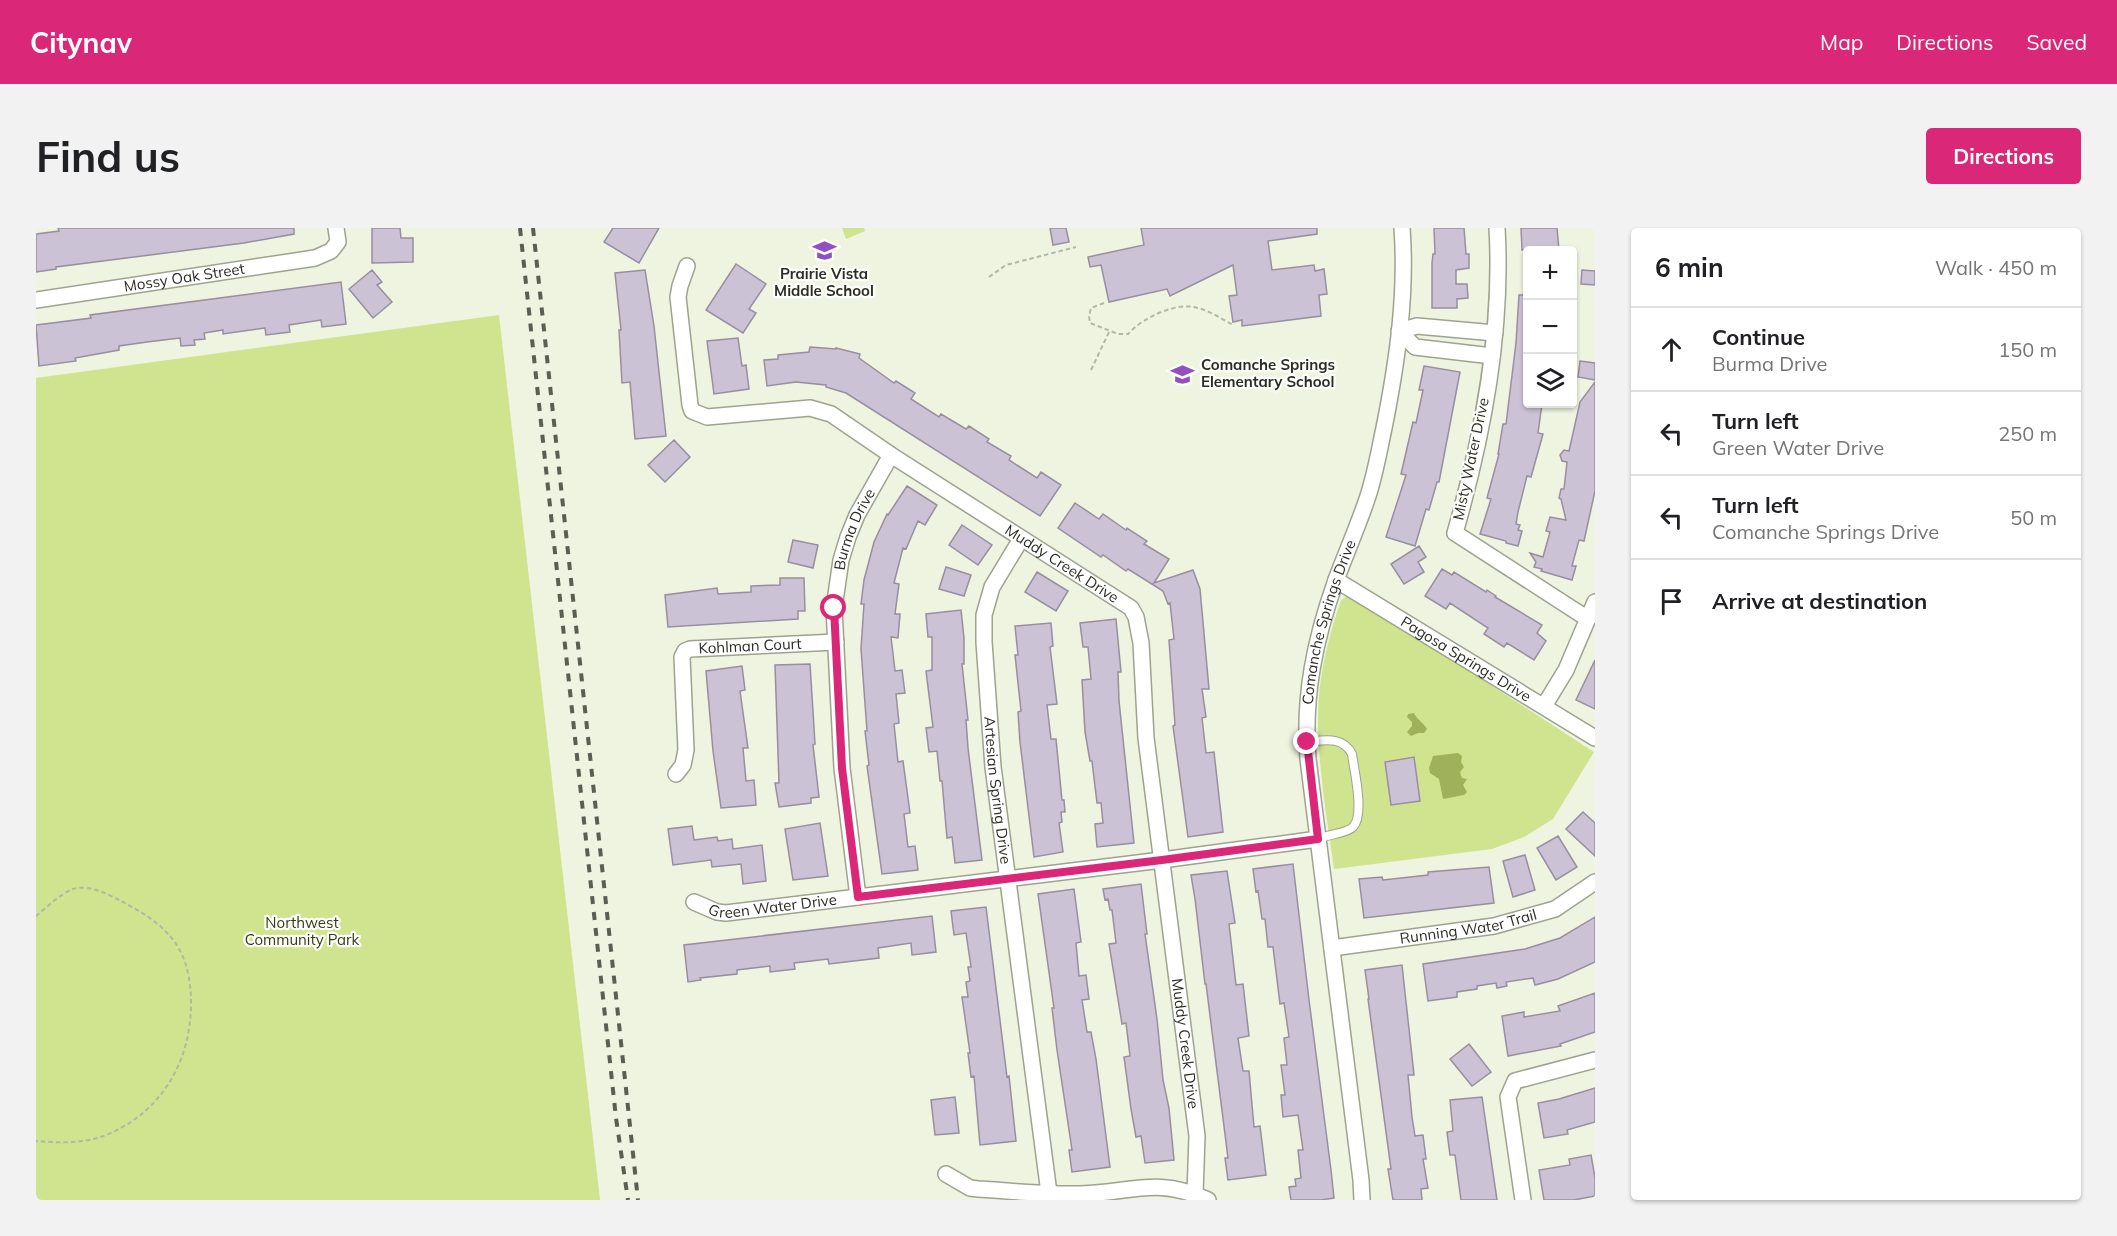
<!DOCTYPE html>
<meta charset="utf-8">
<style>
body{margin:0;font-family:Mulish,sans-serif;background:#f2f2f2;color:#202124}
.controls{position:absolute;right:18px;top:18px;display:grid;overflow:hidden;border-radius:6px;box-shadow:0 2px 4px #0004}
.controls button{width:54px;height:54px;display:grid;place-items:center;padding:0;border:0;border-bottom:2px solid #e0e0e0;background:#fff;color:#202124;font:30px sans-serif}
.stop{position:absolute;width:18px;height:18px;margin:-14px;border:4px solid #db2777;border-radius:50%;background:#fff}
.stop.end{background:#db2777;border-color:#fff;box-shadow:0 2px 6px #0008}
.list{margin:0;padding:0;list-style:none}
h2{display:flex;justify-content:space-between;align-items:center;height:78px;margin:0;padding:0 24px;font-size:26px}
h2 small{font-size:20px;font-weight:400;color:#757577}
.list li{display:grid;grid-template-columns:39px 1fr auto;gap:18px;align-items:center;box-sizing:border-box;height:84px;padding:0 24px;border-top:2px solid #e0e0e0}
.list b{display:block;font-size:22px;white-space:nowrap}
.list p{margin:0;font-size:20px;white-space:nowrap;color:#757577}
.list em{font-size:20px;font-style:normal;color:#757577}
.icon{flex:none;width:33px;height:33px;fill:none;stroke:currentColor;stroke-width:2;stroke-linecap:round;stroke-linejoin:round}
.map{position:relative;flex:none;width:1559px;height:972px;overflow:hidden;border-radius:6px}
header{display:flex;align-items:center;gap:36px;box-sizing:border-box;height:84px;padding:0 30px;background:#db2777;color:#fff}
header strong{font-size:28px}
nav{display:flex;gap:33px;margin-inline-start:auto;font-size:21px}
.intro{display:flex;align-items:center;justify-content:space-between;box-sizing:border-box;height:144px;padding:0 36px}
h1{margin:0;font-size:42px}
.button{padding:15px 27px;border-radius:6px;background:#db2777;color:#fff;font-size:21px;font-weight:700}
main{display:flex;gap:36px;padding:0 36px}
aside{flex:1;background:#fff;border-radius:6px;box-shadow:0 2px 4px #0004}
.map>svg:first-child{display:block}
</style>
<header>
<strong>Citynav</strong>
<nav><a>Map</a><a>Directions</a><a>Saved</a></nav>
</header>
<div class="intro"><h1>Find us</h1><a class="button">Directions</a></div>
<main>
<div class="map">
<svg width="1559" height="972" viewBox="0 0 1559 972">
<rect width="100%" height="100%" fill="#eef4df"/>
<!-- green -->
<path fill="#d0e48f" d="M806,0H828L829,3L810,11Z
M463,87L564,972H0V150Z
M1310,369H1315L1322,371L1558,524L1517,591L1488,609L1456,621L1298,641C1291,591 1282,540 1282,490C1282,449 1292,410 1305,372Z"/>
<!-- water -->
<path fill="#9fb25b" d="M1378,485C1381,492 1389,496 1391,501L1388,505H1382L1375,508L1371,504L1376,498V494L1371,489L1372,486Z
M1422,525L1426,528L1425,534L1428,539L1424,544L1426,550L1431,551L1427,557L1431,564L1428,567L1407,571L1403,551L1394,545L1393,540L1397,528Z"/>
<!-- building -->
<path fill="#ccc2d5" stroke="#988ea1" stroke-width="1.5" d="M22,0H258V6L208,15L20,39V41L0,44V6L23,3Z
M336,0H364L365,10H377V34L336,35Z
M577,0H623L603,35L568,14Z
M1014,0H1030L1033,14L1017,17Z
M1105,0H1281V6L1232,13L1236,42L1278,37L1279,43L1288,41L1291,66L1283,67L1285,88L1206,98V92L1197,94L1193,68L1201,67L1197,37L1134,68L1131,61L1073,74L1065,37L1054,39L1052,29L1108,17Z
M1398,0H1428L1430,26H1433V40L1420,42V56H1431L1432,70L1421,71V80H1396V35L1397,26H1399Z
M1485,0H1521L1523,22H1486Z
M700,36L730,56L713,81L720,85L707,105L670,82Z
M336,42L346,54L341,57L356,74L337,90L313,61Z
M609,42L618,98L630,208L599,211L594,154L586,155L583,102H585L579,45Z
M1546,42L1559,43V57L1545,56Z
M305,54L310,96L286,99L285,92L253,97L254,104L230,107L229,100L187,106V102L168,105L169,111L158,112L159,117L145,118L144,110L111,114L83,118V122L39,130L40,133L3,138L0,97L55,90L54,87Z
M1483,67H1491V176H1506L1502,205L1507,206L1495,249L1491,248L1482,284L1480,296L1484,297L1482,302L1486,303L1482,318L1470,315V313L1444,306L1455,271L1451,270L1463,226H1462L1467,196H1470L1480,115Z
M702,110L706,138L710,137L713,161L678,166L671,113Z
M774,119L800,121V120L824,126L823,130L858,155L860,153L879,165L875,171L903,189L905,186L930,201L933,198L953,211L951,214L975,228L973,232L1001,250L1005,244L1025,257L1004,288L810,165L790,159V157L760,154L731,158L728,132L742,131V127L773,124Z
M1544,133L1559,135V152L1542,149Z
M1388,138L1424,144L1403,254H1401L1393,282L1390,281L1379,318L1350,309L1370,247L1365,246L1377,194L1380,195L1387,162H1383Z
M1559,154V263L1548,313L1543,312L1536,338H1540L1536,352L1505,343L1506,341L1498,339L1500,334L1494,325L1507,329L1514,304L1510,303L1514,289L1530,292L1525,271L1523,270L1525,261H1528L1531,234L1526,233L1524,227L1528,222L1533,223L1544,174Z
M638,212L654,229L629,254L612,237Z
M871,258L901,277L889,297L882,293L870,321L867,320L858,355L863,356L859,386H864L862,410L855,409L859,443L866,442L869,465L860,466L863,495L858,496L862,534L867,533L874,585L868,586L872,619L879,618L882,642L846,646L831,538L833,537L829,503H831L825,421L828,376H825L828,352L838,314L851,286L852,287Z
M1039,275L1063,291L1067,286L1090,302L1091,300L1111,313L1108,316L1133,331L1118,355L1157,342L1164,361L1173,461H1166L1170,489L1166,490L1170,525L1178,524L1187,604L1152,609L1137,498L1139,497L1133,412L1138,411L1134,375L1132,376L1127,363L1092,341L1090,343L1067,327L1065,329L1022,300Z
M926,297L956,317L942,337L913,317Z
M757,312L782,317L777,340L752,334Z
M1383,318L1390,329L1382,334L1388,344L1368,356L1355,336Z
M910,339L935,347L928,368L903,361Z
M1406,341L1416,347L1418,344L1450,364L1451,362L1460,368L1459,369L1506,397L1501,405L1510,413L1498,432L1471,415L1468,419L1448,406L1452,400L1414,375L1410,381L1389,368Z
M1001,344L1032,363L1020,383L989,364Z
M744,350H768L769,383H762V391L632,399L629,367L681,360L682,366L715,364V358L744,357Z
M925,382L928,410V436H926L932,492H930L932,520L946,632L919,635L916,609L911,610L906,553H904L901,523L893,524L890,500L897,499L890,443L896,442V409H892L890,386Z
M1080,391L1085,444H1082L1083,473L1098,615L1061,619L1059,596L1067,595L1065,575H1061L1056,533H1054L1049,504L1046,452L1055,451L1052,419H1047L1044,395Z
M1015,395L1017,418L1014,419L1021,476L1011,477L1015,511H1020L1026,572H1028L1029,584H1025L1026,594L1023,595L1027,624L998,629L984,514L982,484L985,483L979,427H982L979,398Z
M1559,432V481L1540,472Z
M774,436L779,516L777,517L783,569L775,570V575L743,579L739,555H743L739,437Z
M706,438L709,462L704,463L712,520H707L710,553L718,552L720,577L685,580L677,523L670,443Z
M1378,529L1384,573L1355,577L1349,534Z
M1547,584L1559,595V628L1530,601Z
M784,595L792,648L757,652L749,601Z
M656,598L658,612L681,609L682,613L696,611L697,621L726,617L730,653L707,656L705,636L676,639L675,632L637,637L632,601Z
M1522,608L1541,639L1520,652L1501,620Z
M1489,627L1499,662L1477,669L1467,633Z
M1257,636L1273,772L1295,942L1298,970L1285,972H1255L1253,959L1260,958L1259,951L1265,950L1262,922H1267L1262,887L1247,889L1245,867H1249L1245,837H1251L1248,810L1253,809L1248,775L1244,776L1237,719H1232L1229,691H1226L1222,663L1220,664L1217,641Z
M1453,639L1458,675L1328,690L1323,651L1346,649L1347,652L1392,647V644Z
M1191,643L1199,695L1193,696L1200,757L1207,756L1213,808L1202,810L1207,843H1213L1218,899L1224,898L1230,947L1192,952L1189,930H1192L1170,756H1169L1159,671L1155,647Z
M1105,656L1111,706H1109L1121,791L1127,852L1133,880L1138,932L1109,935L1105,908L1100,909L1095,881L1088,829L1094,828L1090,795L1086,796L1073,716L1080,715L1076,682H1074L1072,671L1069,672L1067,661Z
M1038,661L1045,714L1040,715L1043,748L1050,747L1053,771L1046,772L1051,804H1055L1060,831L1074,939L1036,944L1033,922H1036L1021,822L1016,780H1018L1002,666Z
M950,679L971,849L973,848L980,913L944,917L938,848L935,849L932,825H934L926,769H932L930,754L934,753L932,739H935L930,705L918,707L915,683Z
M896,688L900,724L876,727L875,715L842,720L843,730L793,736L792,731L758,735L759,741L734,744V738L701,742V746L664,750L665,752L652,754L648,717Z
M1559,689V734L1522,751L1499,757L1497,750L1470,754L1471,758L1461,760L1460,755L1441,758V761L1421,764V769L1392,773L1387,736L1489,721L1524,710Z
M1366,737L1378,847H1372L1376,889L1379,908L1387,907L1390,931H1387L1392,960L1385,961L1386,972H1357L1352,941H1355L1332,771H1333L1329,742Z
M1559,765V804L1524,816L1525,818L1472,828L1466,788L1488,784V789L1524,783L1522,778Z
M1433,816L1455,844L1436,858L1414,831Z
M1559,860V894L1531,902L1532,906L1508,910L1502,875L1523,871Z
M919,869L923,905L899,907L895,872Z
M1446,869L1461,972H1425L1419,927H1414L1411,904L1417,903L1414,872Z
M1555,927L1559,950V968L1538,972H1508L1503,942L1534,937L1533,931Z"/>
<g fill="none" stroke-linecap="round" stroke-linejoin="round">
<defs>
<path id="lane" d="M1271,514C1289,512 1307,508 1316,526C1318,542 1329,587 1317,599C1310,606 1292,606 1282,611"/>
<g id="street">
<path d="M1461,0C1467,103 1447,207 1419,305L1552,391"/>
<path id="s1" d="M651,38L644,58L642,69L654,177L656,183L671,189L774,180L795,186L855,227L1095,380L1100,389L1105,415L1110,510L1161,908L1159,966"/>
<path id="s2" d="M0,72L279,30L295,23L302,14L300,0"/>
<path d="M1456,128L1379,119L1363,103L1381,98L1459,105"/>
<path id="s3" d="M985,311L956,359L948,387V414L957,539L1013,965"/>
<path id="s4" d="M1300,352L1559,510"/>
<path d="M1508,478L1530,442L1559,374"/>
<path id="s5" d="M640,546L647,537L650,522L646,429L649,423L654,421L800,414"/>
<path id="s6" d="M822,669L806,540L798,380L805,332L812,309L821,287L855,227"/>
<path id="s7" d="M658,674L681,684L690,685L1126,632L1282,611"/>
<path id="s8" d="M1296,720L1458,698L1519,681L1559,654"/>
<path d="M910,946L934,960L942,961C976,963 1011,967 1045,966C1095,965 1121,948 1172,972"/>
<path id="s9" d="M1326,972L1325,952L1272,531C1267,468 1279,411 1300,352C1310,325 1322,298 1331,271C1339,248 1343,223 1348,200C1361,135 1371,67 1366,0"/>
<path d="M1487,972L1472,869L1479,853L1559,832"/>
</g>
</defs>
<!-- lane casing -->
<use href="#lane" stroke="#9ea38f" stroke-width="10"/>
<!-- street casing -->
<use href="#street" stroke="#9ea38f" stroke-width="18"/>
<!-- path -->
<path stroke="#b2b7a6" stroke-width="2" stroke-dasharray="4.5 3" stroke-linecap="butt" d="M953,49L970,37L1040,19
M1068,75L1055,80L1053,88L1054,95L1082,106H1092C1106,90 1141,73 1162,80C1174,83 1186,91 1197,97
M1055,142L1074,102
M0,688C11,679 24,666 37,661C52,656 72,666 85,673C102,682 120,692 133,707C150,725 155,751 155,775C155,831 128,880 77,904C53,916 25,915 0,913"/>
<!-- lane -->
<use href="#lane" stroke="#fff" stroke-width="8"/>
<!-- street -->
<use href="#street" stroke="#fff" stroke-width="15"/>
<!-- rail -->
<path stroke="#5b5e53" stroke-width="4" stroke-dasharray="8 8" stroke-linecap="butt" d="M484,0L580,890L592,972
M497,0L602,972"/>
</g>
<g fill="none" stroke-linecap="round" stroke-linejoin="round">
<!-- route -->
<path stroke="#db2777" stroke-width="8" d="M798,380L806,540L822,669L1126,632L1282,611L1271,514"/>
</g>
<!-- icons -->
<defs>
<symbol id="school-bare" viewBox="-9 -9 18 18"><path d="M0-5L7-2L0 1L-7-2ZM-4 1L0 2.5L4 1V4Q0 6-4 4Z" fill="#934ec1" stroke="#fefffb" stroke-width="2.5" paint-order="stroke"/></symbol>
</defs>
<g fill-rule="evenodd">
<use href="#school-bare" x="772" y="6" width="33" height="33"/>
<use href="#school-bare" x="1130" y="130" width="33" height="33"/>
</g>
<g text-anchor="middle" stroke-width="4.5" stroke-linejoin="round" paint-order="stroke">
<!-- poi labels -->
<g font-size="15" font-weight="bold" fill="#2b2d25" stroke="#fefffb">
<text x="788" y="51">Prairie Vista<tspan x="788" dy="17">Middle School</tspan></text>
<text x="1165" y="142" text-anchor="start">Comanche Springs<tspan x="1165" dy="17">Elementary School</tspan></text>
</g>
<!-- street labels -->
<g font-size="15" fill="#2b2d25" stroke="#fefffb">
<text dy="5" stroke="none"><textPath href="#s2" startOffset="150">Mossy Oak Street</textPath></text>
<text transform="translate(1435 231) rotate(-78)" y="5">Misty Water Drive</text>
<text dy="5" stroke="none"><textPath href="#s6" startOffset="372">Burma Drive</textPath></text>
<text dy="5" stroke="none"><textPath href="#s1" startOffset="564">Muddy Creek Drive</textPath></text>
<text dy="5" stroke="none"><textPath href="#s9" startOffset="584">Comanche Springs Drive</textPath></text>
<text dy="5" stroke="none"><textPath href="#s5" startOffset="192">Kohlman Court</textPath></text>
<text dy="5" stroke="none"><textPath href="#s4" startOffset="152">Pagosa Springs Drive</textPath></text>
<text dy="5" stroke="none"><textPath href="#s3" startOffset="261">Artesian Spring Drive</textPath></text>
<text dy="5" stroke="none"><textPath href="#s7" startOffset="81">Green Water Drive</textPath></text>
<text dy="5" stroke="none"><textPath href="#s8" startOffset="138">Running Water Trail</textPath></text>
<text dy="5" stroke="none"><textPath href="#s1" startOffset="1086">Muddy Creek Drive</textPath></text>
</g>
<!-- park labels -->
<g font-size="15" fill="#353d18" stroke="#fefffb">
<text x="266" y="700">Northwest<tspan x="266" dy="17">Community Park</tspan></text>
</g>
</g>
</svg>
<div class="controls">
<button>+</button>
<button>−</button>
<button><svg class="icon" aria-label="layers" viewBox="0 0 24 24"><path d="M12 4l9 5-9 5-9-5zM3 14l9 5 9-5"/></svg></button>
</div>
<div class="stop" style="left:798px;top:380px"></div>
<div class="stop end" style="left:1271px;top:514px"></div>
</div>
<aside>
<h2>6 min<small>Walk · 450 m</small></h2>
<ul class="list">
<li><svg class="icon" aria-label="ahead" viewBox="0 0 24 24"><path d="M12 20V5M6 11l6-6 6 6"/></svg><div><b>Continue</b><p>Burma Drive</p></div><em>150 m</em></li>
<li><svg class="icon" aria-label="left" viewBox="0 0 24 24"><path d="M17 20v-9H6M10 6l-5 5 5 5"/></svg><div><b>Turn left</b><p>Green Water Drive</p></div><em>250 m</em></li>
<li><svg class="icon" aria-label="left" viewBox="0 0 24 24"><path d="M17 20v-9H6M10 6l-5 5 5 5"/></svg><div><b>Turn left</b><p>Comanche Springs Drive</p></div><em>50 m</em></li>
<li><svg class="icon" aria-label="arrive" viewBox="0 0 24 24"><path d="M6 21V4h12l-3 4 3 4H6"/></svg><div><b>Arrive at destination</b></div></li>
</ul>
</aside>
</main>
